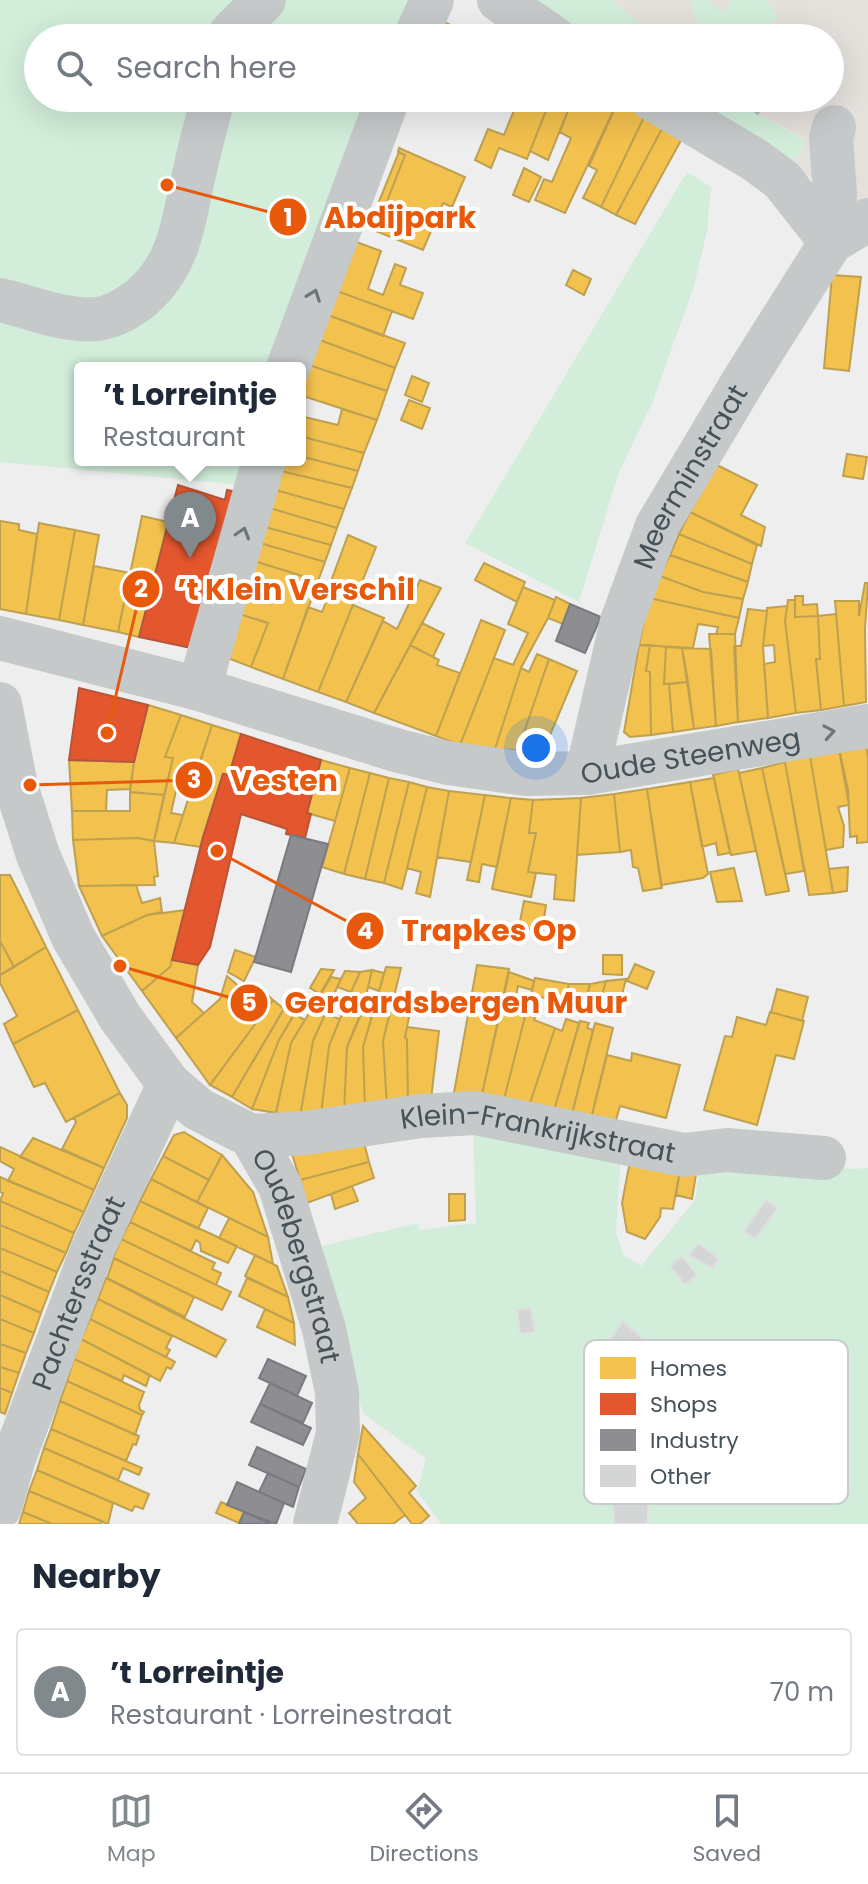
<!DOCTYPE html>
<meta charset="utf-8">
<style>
body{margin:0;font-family:Poppins,sans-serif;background:#f2f2f3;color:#1f2937}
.you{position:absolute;left:536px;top:748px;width:28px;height:28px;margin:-20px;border:6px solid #fff;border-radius:50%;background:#1a73e8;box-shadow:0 0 0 12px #1a73e833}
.badge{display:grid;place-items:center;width:52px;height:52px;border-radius:50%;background:#81898d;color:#fff;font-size:26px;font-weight:700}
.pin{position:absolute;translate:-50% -66px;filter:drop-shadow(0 2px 4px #0008)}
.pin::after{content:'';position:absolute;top:42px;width:28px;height:24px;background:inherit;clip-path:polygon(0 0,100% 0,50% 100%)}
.popup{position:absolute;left:74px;top:362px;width:232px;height:104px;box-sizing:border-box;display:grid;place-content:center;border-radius:8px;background:#fff;filter:drop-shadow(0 2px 6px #0005);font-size:26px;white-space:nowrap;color:#747a83}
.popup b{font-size:30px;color:#1f2937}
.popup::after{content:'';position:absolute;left:50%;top:100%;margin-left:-16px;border:16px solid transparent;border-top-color:#fff}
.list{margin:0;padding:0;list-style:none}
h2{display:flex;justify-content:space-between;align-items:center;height:104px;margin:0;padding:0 32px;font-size:34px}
h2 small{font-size:26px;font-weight:400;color:#747a83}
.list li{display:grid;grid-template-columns:52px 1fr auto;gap:24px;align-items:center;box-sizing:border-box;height:128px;margin:0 16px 16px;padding:0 16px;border:2px solid #e0e1e3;border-radius:8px}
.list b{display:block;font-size:30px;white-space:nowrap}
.list p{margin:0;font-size:26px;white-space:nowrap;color:#747a83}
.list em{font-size:26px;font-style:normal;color:#747a83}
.icon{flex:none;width:44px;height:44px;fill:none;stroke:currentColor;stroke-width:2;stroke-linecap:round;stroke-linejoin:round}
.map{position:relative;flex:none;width:868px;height:1524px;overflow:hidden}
.search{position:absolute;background:#fff;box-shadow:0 8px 32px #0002;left:24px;right:24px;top:24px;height:88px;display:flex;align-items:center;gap:20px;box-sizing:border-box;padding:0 28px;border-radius:44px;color:#747a83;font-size:30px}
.sheet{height:248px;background:#fff}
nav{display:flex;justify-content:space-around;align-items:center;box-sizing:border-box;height:112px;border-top:2px solid #e0e1e3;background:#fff;font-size:22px;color:#747a83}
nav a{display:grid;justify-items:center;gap:4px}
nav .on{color:#81898d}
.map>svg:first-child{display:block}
</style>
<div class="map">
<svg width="868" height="1524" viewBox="0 0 868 1524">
<rect width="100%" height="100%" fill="#eee"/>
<!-- commercial -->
<path fill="#e4e0dc" d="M612,0H868V212L856,208L790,164L804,151L803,138L731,98H830V38H654Z"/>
<!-- green -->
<path fill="#d2edda" d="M0,0H408L392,38H38V98H366L275,368H80V460H249L242,485L0,462Z
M522,0H612L654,38H578Z
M691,0H708L720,12L733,0H766L778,18L751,38H715L696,22Z
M672,98H731L803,139L804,150L790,164Z
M687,172L711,187L707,231L694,286L653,401L618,475L579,602L465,543Z
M473,1125L621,1150L616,1233L623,1254L641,1266L695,1200L699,1171L808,1162L851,1169L868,1168V1524H441L417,1491L426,1459L363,1413L340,1335L318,1247L418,1223L419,1230L476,1223Z"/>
<!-- homes -->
<path fill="#f2c14e" stroke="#bea051" stroke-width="2" d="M444,22L477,38H437Z
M519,98H551L527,159L499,148L491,168L475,160L488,129L504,135Z
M551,98H573L548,160L530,151Z
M573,98H611L618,101L565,213L535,200L544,179L552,182L571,138L560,132Z
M618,101L645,115L601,207L583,198L597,170L589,166Z
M645,115L664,125L616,215L601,207Z
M664,125L684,135L635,224L616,215Z
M399,148L465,177L452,207L443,203L423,250L368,228L369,224L377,227L405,155L398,152Z
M399,152L405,155L377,227L370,224Z
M524,168L541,177L529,202L513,195Z
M343,237L381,251L368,289L383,295L395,264L406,268L400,285L423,293L413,319L326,287Z
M573,270L591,279L584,295L566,285Z
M832,275L861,277L849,371L824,368Z
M326,287L392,311L383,336L317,311Z
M317,311L405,343L395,368L309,336Z
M309,336L395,368L387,391L300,362Z
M300,362L387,391L377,420L300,395Z
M412,376L429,383L422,402L405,395Z
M409,400L430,408L422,429L401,420Z
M342,409L377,420L364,453L300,436V416L338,425Z
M300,436L364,453L358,471L300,456Z
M847,454L867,457L863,479L843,476Z
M300,456L358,471L352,488L273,469L276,460H300Z
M715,464L757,485L741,515L765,527L761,546L690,512Z
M273,469L352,488L344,509L268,488Z
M268,488L344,509L337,528L263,506Z
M263,506L337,528L331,545L258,525Z
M690,512L757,545L752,564L679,534Z
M142,516L168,522L139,637L118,632Z
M0,521L19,524V530L37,534L26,614L0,609Z
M39,523L75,530L59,620L26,614Z
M258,525L331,545L325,562L253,541Z
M75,530L99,535L83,625L59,620Z
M679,534L752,564L748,582L670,555Z
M348,535L376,547L318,692L283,679L308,607L322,612L330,592H327Z
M253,541L325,562L318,581L248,559Z
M670,555L748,582L743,599L703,592L660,576Z
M248,559L318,581L283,679L251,667L268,623L233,612Z
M484,563L525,582L517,602L475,580Z
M94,566L130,573L118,632L83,625Z
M660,576L703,592L743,599L739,618L649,598Z
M420,580L441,588L374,713L346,702L383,621L397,629Z
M865,583H868L865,629L866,702L844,706L835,601H859V616Z
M523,587L555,600L548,618L521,668L495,749L460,745L494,658L513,665L528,633L508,624Z
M795,596H803V605L817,604L818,616L795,617Z
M556,597L570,604L563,624L548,618Z
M649,598L739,618L735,634H716L718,627L698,624L693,648L639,645Z
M788,600H795V617L818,616L820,659H816L821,710L796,713L785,621Z
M353,605L384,618L346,702L318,692Z
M787,606L785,621L796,713L768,718L764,664L775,662L774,645L763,646L767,611V608Z
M748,609L767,611L763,646L768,718L738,722L734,646H741Z
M233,612L268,623L251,667L217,654Z
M836,614L844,706L821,710L816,659H820L818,616Z
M481,620L505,630L460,745L436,736Z
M422,623L444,634L433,657L410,645Z
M709,634H735L738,722L716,726Z
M410,645L439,660L437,665L460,673L436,736L374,713Z
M639,645H650L646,671L650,672L651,735L630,737L624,732Z
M650,645L666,647L664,684H669L673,732L651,735L650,672L646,671Z
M666,647L682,648L688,682L664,684Z
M682,648L711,649L716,726L694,729Z
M537,654L549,659L518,750L495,749L521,668L529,672Z
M549,659L577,671L545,747L518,750Z
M688,682L694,729L673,732L669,684Z
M148,705L181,715L165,757L173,758L164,795L130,792L134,762Z
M181,715L212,725L192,786L178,782L171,813L183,815L174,843L154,841L173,758L165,757Z
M212,725L241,734L229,775L223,774L200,847L174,843Z
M865,739L868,757V842L857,843V836L850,837L848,790L838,744Z
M838,744L849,805L838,807L844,826L843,847L826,850L809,750Z
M809,750L833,893L809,895L784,757Z
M69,760L134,762L130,789L107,790L106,811H72Z
M321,760L350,768L335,821L307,813Z
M785,762L804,871L785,874L762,768Z
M350,768L370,773L344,874L322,867Z
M762,768L789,891L766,895L739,773Z
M738,769L756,851L731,855L713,775Z
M370,773L389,778L365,879L344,874Z
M389,778L409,782L384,883L365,879Z
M714,778L730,853L718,855L716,843L702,847L690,782Z
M409,782L427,787L402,889L384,883Z
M690,782L708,874L703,878L661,885L647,789Z
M427,787L449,791L430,897L416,893L421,872L407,868Z
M647,789L662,888L643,891L638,868L633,867L631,850L620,852L614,794Z
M449,791L485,795L471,862L437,857Z
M130,792L164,795L154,841L138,838L73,840L72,811H130Z
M614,794L620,852L577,855L581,798Z
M485,795L511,798L497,867L482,864L479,882L467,880Z
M511,798L533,800L529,833H536L528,872L536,873L531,897L492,889Z
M581,798L574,901L554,899L556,875L528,872L536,833H529L533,800Z
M138,838L154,841L158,876L154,877L155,885L79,886L73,840Z
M848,867L847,891L833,893L829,869Z
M734,868L742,901L717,902L710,872Z
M0,875H10L46,947L14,967L0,941Z
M136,885L142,903L160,898L162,912L147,915L102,936L79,886Z
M524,901L546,905L542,932L519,927Z
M186,910L170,967L142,991L102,936L147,915Z
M0,941L14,967L0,975Z
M46,947L78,1010L13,1044L4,1024L17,1016L0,983V975Z
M235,950L256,957L244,981L228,972Z
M603,955H622V975L603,974Z
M172,960L198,965L192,1002L204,1013L176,1038L142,991L170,967Z
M635,964L654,972L647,989L627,981Z
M477,965L509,969L481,1099L453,1098Z
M386,967L401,968L383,1041L387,1107L365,1110L363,1047Z
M321,969L334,970L320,994L310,988Z
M372,970L384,973L379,991L368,987Z
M372,970L366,996L351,992L360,972Z
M345,971L360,972L351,992L337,987Z
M509,972L534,981L532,990L518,986L514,1005L527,1009L503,1103L481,1099Z
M227,976L251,997L260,987L273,1000L210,1085L176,1038L220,999Z
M331,977L341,979L313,1041L300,1117L276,1113L291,1043Z
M535,978L569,984L564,1002L531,995Z
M626,979L617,1014L598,1010L606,981Z
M606,981L598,1010L584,1007L590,984Z
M569,984H590L584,1007L564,1002Z
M777,989L808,997L802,1021L771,1012Z
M293,993L303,1000L279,1040L252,1109L232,1097Z
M393,999L412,1001L405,1038L407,1039L408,1104L387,1107L383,1041Z
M273,1000L284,1009L232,1097L210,1085Z
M344,1009L360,1015L347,1047L344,1112L321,1115L329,1046Z
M527,1009L537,1012L534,1020L555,1028L528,1109L503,1103Z
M78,1010L120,1093L66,1122L45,1083L34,1087L13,1044Z
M363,1010L373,1013L363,1047L365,1110L344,1112L347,1047Z
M770,1012L804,1021L794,1059L776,1055L757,1125L704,1110L725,1036L732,1037L737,1017L766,1025Z
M294,1014L305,1020L291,1043L276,1113L252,1109L279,1040Z
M325,1014L340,1019L329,1046L321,1115L300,1117L313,1041Z
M566,1019L579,1023L553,1114L528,1109L555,1028L562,1031Z
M580,1021L589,1023L587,1028L593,1030L571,1118L553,1114Z
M595,1023L613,1028L590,1123L571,1118Z
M407,1027L439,1031L431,1099L408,1101L407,1039L405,1038Z
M632,1053L680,1065L666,1118L620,1106L614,1127L590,1123L607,1055L631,1061Z
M120,1093L127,1105V1118L104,1168L62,1149L76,1122L74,1118Z
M184,1132L222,1155L209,1180L163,1156L174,1135Z
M362,1135L369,1162L300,1180L290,1147Z
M33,1138L104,1168L94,1190L20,1157Z
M0,1147L94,1190L84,1212L8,1181L14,1169L0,1161Z
M222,1155L253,1192L268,1237L197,1202Z
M163,1156L209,1180L197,1202L151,1179Z
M631,1156L681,1164L673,1209L661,1208L660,1217L645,1239L627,1232L622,1203Z
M369,1162L374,1178L307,1203L300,1180Z
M681,1165L697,1168L692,1199L676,1195Z
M0,1177L84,1212L74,1233L0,1201L3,1193L0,1192Z
M151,1179L208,1208L198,1229L140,1201Z
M352,1186L358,1201L335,1209L331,1194Z
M449,1194H465V1220L449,1221Z
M0,1201L74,1233L66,1253L0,1225Z
M140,1201L237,1246L228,1263L201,1251L200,1243L196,1240L191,1251L130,1222Z
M229,1218L268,1237L273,1264L219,1238Z
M130,1222L215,1263L212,1269L221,1273L216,1285L121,1239Z
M0,1225L66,1253L57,1272L0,1248Z
M121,1239L231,1292L222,1310L113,1258Z
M0,1248L57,1272L49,1292L0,1271Z
M255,1255L277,1266L288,1297L245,1276Z
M114,1258L194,1297L185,1317L107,1278Z
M0,1271L49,1292L41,1313L0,1295Z
M106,1278L226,1340L216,1357L98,1299Z
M247,1278L288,1297L294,1323L239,1296Z
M0,1295L41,1313L34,1333L0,1319Z
M98,1299L172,1336L166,1348L170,1350L166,1357L90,1319Z
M265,1309L294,1323L295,1345L257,1327Z
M0,1319L34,1333L26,1353L0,1344Z
M90,1319L166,1357L175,1362L171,1369L167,1367L160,1381L81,1339Z
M81,1339L150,1375L146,1386L124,1375L122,1381L74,1359Z
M0,1344L26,1353L19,1373L0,1367Z
M74,1359L144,1392L139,1405L140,1410L144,1412L142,1415L67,1381Z
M0,1367L19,1373L12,1393L0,1388Z
M67,1381L142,1415L135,1435L60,1401Z
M0,1388L12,1393L5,1414L0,1412Z
M60,1401L139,1436L136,1445L133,1444L126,1461L51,1429Z
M363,1426L416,1486L409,1493L429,1516L420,1524H412L358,1454Z
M51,1429L142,1468L139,1475L123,1468L118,1480L44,1448Z
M44,1448L149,1494L143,1509L135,1506L132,1511L37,1470Z
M358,1454L405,1515L393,1524H358L349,1513L366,1498L354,1482Z
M37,1470L113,1503L108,1524L29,1491Z
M29,1491L102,1521L101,1524H52L23,1512Z
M221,1502L244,1512L239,1523L216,1513Z
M23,1512L52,1524H19Z"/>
<!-- shops -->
<path fill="#e4572e" stroke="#b5563b" stroke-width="2" d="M178,485L225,500L227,490L242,493L196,649L139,637Z
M79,688L148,705L134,762L69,760Z
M241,734L321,760L307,813L311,814L305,838L286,834L287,829L241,814L210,947L198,965L172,960L203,837L223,774L229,775Z"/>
<!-- industry -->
<path fill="#8d8d92" stroke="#787b81" stroke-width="2" d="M570,604L601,617L585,653L556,641Z
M291,835L328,844L291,972L254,962Z
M268,1359L306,1376L297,1396L259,1378Z
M270,1383L312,1403L303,1423L260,1404Z
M260,1404L311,1428L303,1445L251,1422Z
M257,1447L306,1469L299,1487L249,1465Z
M268,1473L299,1487L293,1507L259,1492Z
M237,1482L284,1503L276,1524L227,1505Z
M244,1512L271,1524H239Z"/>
<!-- building -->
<path fill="#d4d6d6" stroke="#dfe0e1" stroke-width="2" d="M766,1200L778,1208L755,1239L744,1231Z
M698,1243L719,1259L712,1268L688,1255Z
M682,1256L697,1275L685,1285L670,1266Z
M531,1308L535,1332L520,1334L517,1310Z
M623,1321L644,1340L629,1360L606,1345Z
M613,1499H648V1524H614Z"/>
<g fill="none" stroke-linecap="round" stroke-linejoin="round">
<!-- path -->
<path stroke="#b5c0bc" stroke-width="5" stroke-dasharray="6 4" stroke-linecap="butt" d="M756,114L766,98"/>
<!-- minor -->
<g stroke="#c5c9ca" stroke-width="44">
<path d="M499,0L554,38"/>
<path d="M230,38L231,33L264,0"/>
<path d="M415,38L432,0"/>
<path d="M651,98L755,160L782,180L831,242"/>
<path d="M831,242L835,193L831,138L834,127"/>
<path d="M0,300C32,307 63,322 97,319C114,317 128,308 141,298C182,263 183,219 195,170C200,146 207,122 213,98"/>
<path d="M288,368L388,98"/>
<path id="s1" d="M0,638L199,689L399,751L448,763L526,774L587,773L868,726"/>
<path d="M199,689L264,460"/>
<path id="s2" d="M0,704L16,786L38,855L73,937L120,1017L169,1084L198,1109L251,1136L280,1186L324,1329L337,1392L338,1433L315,1524"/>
<path id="s3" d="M587,773L622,621L657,526L744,380L831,242L868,220"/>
<path id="s4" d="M251,1136L306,1133L421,1116L475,1113L684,1155L727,1150L824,1158"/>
<path id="s5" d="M0,1507L14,1458L92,1251L169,1084"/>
</g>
</g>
<!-- one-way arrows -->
<defs><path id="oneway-chevron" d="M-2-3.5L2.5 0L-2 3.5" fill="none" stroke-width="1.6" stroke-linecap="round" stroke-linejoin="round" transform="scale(2)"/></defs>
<g stroke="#6c767b">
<use href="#oneway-chevron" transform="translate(314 295) rotate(-70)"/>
<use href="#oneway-chevron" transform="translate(243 533) rotate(-73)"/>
<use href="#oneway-chevron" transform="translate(829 732) rotate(-10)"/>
</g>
<g text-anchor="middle" stroke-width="8" stroke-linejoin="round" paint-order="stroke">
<!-- street labels -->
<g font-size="28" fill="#465259" stroke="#fff">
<text dy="10" stroke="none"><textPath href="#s3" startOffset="316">Meerminstraat</textPath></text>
<text dy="10" stroke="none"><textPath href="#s1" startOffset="710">Oude Steenweg</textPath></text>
<text dy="10" stroke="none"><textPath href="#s4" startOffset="290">Klein-Frankrijkstraat</textPath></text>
<text dy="10" stroke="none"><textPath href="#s2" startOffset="648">Oudebergstraat</textPath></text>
<text dy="10" stroke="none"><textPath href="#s5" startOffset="228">Pachtersstraat</textPath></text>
</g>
</g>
<!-- legend -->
<rect x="584" y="1340" width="264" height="164" rx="12" fill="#fff" stroke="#c8cbcd" stroke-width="2"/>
<rect x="600" y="1357" width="36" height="22" fill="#f2c14e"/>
<rect x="600" y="1393" width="36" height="22" fill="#e4572e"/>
<rect x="600" y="1429" width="36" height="22" fill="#8d8d92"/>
<rect x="600" y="1465" width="36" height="22" fill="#d4d6d6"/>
<g font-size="22" fill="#465259">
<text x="650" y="1376">Homes</text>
<text x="650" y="1412">Shops</text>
<text x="650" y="1448">Industry</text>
<text x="650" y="1484">Other</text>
</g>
<!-- callouts -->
<path fill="none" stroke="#e8590c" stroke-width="3" d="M167 185L288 217M107 733L141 589M30 785L194 780M217 851L365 931M120 966L249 1003"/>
<g fill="#e8590c" stroke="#fff" stroke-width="3">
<circle cx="167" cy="185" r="8"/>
<circle cx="107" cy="733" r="8"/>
<circle cx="30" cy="785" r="8"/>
<circle cx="217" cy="851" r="8"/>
<circle cx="120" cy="966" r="8"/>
<circle cx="288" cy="217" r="20"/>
<circle cx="141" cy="589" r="20"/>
<circle cx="194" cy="780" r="20"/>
<circle cx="365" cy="931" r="20"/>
<circle cx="249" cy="1003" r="20"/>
</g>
<g font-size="24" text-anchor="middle" font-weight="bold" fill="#fff">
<text x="288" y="226">1</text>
<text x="141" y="597">2</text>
<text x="194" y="788">3</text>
<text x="365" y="939">4</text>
<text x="249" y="1011">5</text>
</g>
<g font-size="30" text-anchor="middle" font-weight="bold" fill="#e8590c" stroke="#fff" stroke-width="8" stroke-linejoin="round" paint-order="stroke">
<text x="400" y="228">Abdijpark</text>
<text x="296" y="600">’t Klein Verschil</text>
<text x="284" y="791">Vesten</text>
<text x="489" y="941">Trapkes Op</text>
<text x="456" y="1013">Geraardsbergen Muur</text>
</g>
</svg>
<div class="you"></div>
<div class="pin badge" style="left:190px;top:558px">A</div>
<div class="popup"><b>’t Lorreintje</b>Restaurant</div>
<div class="search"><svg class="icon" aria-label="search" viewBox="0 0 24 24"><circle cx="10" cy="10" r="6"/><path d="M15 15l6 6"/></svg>Search here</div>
</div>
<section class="sheet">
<h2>Nearby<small></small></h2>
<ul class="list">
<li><span class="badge">A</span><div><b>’t Lorreintje</b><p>Restaurant · Lorreinestraat</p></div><em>70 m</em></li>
</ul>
</section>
<nav>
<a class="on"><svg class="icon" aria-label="map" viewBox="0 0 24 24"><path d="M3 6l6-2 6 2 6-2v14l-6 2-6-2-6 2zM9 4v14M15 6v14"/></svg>Map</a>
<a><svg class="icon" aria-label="directions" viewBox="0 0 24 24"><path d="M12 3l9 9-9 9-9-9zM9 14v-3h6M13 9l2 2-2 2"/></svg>Directions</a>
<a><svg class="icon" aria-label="saved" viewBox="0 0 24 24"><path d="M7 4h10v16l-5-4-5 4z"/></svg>Saved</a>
</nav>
